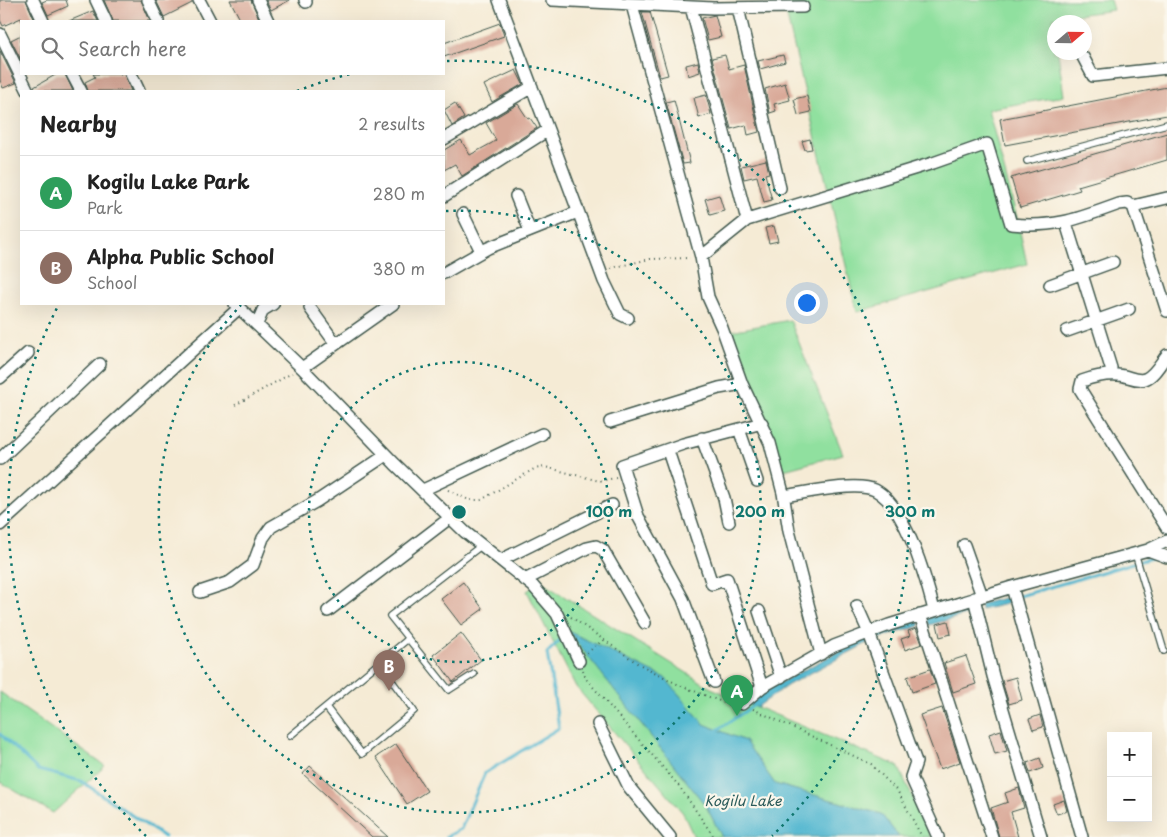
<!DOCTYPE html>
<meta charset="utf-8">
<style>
body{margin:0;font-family:"Playpen Sans",sans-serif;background:#f6f6f6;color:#222}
.controls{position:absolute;right:15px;bottom:15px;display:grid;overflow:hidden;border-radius:0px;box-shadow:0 5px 20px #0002}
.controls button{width:45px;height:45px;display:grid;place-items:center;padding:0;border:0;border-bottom:1px solid #e0e0e0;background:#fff;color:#222;font:25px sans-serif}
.compass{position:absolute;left:1047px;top:15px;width:45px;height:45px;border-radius:50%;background:#fff;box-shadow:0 5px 20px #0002;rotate:70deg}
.you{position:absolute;left:806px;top:302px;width:18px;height:18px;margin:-12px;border:4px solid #fff;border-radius:50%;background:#1a73e8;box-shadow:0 0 0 8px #1a73e833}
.badge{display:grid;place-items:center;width:32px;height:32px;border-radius:50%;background:#c8321e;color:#fff;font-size:16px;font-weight:700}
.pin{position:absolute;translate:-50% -41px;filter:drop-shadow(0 1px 2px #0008)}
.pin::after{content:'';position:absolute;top:26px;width:18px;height:15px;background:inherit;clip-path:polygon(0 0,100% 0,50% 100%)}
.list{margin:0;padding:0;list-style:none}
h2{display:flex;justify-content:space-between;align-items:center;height:65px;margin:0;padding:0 20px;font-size:21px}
h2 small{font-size:16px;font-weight:400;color:#767676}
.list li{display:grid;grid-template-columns:32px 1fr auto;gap:15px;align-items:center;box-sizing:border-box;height:75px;padding:0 20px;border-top:1px solid #e0e0e0}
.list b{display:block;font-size:19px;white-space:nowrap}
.list p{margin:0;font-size:16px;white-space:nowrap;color:#767676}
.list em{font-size:16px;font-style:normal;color:#767676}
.icon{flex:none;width:28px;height:28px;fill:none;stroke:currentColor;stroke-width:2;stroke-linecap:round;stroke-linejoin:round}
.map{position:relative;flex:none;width:1167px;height:837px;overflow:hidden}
.search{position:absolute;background:#fff;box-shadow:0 5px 20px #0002;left:20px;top:20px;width:425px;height:55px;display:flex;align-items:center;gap:12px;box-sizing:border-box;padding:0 18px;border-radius:0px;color:#767676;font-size:19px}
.panel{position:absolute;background:#fff;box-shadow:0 5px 20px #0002;left:20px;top:90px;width:425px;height:215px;border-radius:0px}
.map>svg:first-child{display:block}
</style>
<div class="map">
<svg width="1167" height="837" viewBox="0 0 1167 837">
<rect width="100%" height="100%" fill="#fbf7ec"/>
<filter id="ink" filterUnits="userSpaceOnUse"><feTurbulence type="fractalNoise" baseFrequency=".02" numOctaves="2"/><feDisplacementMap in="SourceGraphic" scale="10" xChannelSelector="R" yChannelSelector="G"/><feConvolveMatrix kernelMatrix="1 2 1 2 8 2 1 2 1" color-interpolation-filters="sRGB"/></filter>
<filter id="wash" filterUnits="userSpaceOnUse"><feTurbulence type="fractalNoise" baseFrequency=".0096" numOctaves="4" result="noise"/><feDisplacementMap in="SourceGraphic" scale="20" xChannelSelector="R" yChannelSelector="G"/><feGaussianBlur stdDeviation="1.12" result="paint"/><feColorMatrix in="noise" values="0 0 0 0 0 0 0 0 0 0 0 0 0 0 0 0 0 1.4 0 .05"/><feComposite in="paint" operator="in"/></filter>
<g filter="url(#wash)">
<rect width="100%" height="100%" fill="#f5ebd5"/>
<!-- green -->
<path fill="#90e09f" stroke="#588e6a" d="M783,0H1110L1113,10L1053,18L1054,52L1058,53L1064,96L988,109L1017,218L1027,264L857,312Z
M790,320L843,454L784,470L726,332Z
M541,582L711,688L898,766L931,837H899L881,814L775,784L745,741L704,724L665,678L569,632L706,806L722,837H694L683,813L576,687L527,591Z
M0,692L105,766L53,813L0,782Z"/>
<!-- water -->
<path fill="#52b7d0" stroke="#387a82" d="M1009,597L1010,603L981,610L980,604Z
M972,606L973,613L929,625L927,618Z
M918,620L920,626L877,639L875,634Z
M568,631L665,678L704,724L745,741L775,784L881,814L899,837H722L706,806Z
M867,636L869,642L788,685L757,707L749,704L774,686Z"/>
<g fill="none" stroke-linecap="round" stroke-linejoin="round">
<!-- stream -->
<path stroke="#52b7d0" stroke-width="3" d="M1016,597L1154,557
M716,731L756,704
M0,734L38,770L81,781L164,837
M446,837L461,829L485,773L559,728L547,653L565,635"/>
</g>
<g id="blocks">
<!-- building -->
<path fill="#d9a998" d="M0,0H26L35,21H22L21,18L3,26L0,20Z
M47,0H66L68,6L48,15L42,2Z
M104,0H141L150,21H113Z
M156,0H192V3L164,17Z
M230,0H251L260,21H241Z
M266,0H290L271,10Z
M93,11L98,21H69Z
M642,12H650L668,75L660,77Z
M715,15L721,37L708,40L702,18Z
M500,23L504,36L444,57V43Z
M21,35V60L11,40Z
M0,51L16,83L3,88L0,80Z
M725,55L729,69L744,65L759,132L748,135L746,125L731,129L712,58Z
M783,55L785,62L760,69L758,61Z
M698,62L700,72L688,76L686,65Z
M516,70L523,84L492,102L484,85Z
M57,74H65L73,91H35L34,87Z
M93,74H124L131,91H88L85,82L95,77Z
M785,83L790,100L774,104L776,111L770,113L765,89Z
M1167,87V115L1005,145L1000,119Z
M706,95L711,114L699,118L694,98Z
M807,96L811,112L798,115L794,99Z
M674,100L690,163L683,164L666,102Z
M455,103L464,118L452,126L444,110Z
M518,104L528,119L530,118L537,128L462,176L455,164L444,170V150L461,140L470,155L492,143L496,140L486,123Z
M1167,133V160L1078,186L1080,190L1020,208L1011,178Z
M810,139L812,149L805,150L802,141Z
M766,160L769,173L765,174L772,200L764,202L757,176L744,179L741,166Z
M719,195L724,211L710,215L705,199Z
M774,226L778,241L769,243L765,228Z
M463,582L483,609L461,625L441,599Z
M948,621L951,634L940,637L937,624Z
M916,628L922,644L905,650L901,639L910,636L908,631Z
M461,633L481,660L453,682L433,655Z
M966,656L976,684L953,692L944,663Z
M930,669L935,684L912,692L907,677Z
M1016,677L1022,700L1009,704L1002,681Z
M942,708L960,762L940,769L920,715Z
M1040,715L1043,727L1033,730L1029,719Z
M1001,730L1007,751L995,754L989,734Z
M396,744L427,791L407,804L376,757Z
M1040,758L1043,768L1030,773L1027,763Z
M310,766L388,837H372L303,774Z
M1019,788L1024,808L1011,812L1018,837H999L991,808L1008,802L1005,793Z
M1064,800L1067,811L1057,814L1053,804Z"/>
</g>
</g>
<g filter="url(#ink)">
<use href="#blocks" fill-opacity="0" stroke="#3f574c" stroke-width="1"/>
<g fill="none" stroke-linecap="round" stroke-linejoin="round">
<defs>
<path id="lane" d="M1027,161L1167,124
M1135,553L1164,651
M474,674L449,690L390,616L482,545
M326,707L362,754L414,711L379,663
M290,736L408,639"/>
<path id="street" d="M33,0L43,21
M96,0L106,21
M148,0L158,21
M199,0L210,21
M258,0L268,21
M305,0L306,2
M552,0L713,8L803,7
M632,5L701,257L708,297L722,328L742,384L770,443L783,493L789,531L821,654
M691,7L747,220
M738,8L780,188
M0,34L28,91
M1083,57L1093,76L1167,68
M72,74L81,91
M131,74L139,91
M548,130L604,281L620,314L628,318
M444,139L532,87
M444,196L548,130L499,0
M516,196L530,231
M1133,206L1167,311
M463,214L481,251
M1066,223L1111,368
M701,257L747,220L933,163L987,144L1011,224C1057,228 1077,219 1119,204L1127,203L1133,206L1167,198
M444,273L488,248L578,212
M1050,285L1113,262
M235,304L302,368L395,464L465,532L533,586L557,614L579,661
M310,308L336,344
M257,324L263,310L273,304
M1067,331L1129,309
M1167,355C1161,362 1155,375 1145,379C1136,382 1127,375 1118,375C1106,374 1093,377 1082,381L1080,389L1167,528
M302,368L393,304
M0,378L28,353
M610,422L719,388L742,384
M739,429L757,481
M702,438L724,498L729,522
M668,451L712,584L727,579L762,687
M0,459L100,364
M423,490L542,434
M784,496C804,493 857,481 875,490C906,506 926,579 934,610
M0,525L239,308
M964,545L982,596
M1148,550L1167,557
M501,560L612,505
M525,580L587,548L596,546L603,550L645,623
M1012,587L1082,837
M200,592L230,582L253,565L263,538L271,527L317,501L386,455
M974,598L993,676L1041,837
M857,606L869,633L916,762L911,777L938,837
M328,611L451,517
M759,611L781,677
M920,615L992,837
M714,682L683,599L638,516L622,465L683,444L762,423
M742,704L762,687L834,646L889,625L1012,587L1148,550L1167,541
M598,724L629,787L670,837"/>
</defs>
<!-- lane casing -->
<use href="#lane" stroke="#3f574c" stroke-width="8"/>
<!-- street casing -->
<use href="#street" stroke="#3f574c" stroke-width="14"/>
<!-- path -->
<path stroke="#3f574c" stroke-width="2" stroke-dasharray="1 4" stroke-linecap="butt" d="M611,268L650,259L690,258
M235,405L292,373
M448,490L469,500H481L534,469L545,467L599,481L616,478
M571,617L637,663L679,685L732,706
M587,653L603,640
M583,670L587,680L679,786L714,837
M753,709L871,764L898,792L922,837"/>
<!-- lane -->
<use href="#lane" stroke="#fff" stroke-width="5.5"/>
<!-- street -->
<use href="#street" stroke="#fff" stroke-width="11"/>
</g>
</g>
<!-- distance rings -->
<g fill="none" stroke="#0f766e" stroke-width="2.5" stroke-dasharray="2.5 5">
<circle cx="459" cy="512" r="150"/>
<path d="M446 211A301 301 0 1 1 241 305"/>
<path d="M146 836A451 451 0 0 1 59 304M297 91A451 451 0 0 1 350 74M447 61A451 451 0 0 1 772 836"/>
</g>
<g text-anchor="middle" stroke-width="4.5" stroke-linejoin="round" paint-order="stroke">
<!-- water labels -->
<g font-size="14" font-style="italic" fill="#2c5c5b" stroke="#fbf7ec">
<text x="743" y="806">Kogilu Lake</text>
</g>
</g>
<circle cx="459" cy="512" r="8" fill="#0f766e" stroke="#fbf7ec" stroke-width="2.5"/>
<g font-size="15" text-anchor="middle" font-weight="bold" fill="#0f766e" stroke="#fbf7ec" stroke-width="4.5" stroke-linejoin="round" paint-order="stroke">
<text x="609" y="517">100 m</text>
<text x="760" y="517">200 m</text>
<text x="910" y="517">300 m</text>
</g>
</svg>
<div class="controls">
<button>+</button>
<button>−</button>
</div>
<svg class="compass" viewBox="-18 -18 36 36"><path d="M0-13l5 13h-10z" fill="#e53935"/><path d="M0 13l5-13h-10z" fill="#767676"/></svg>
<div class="you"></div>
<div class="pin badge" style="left:737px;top:716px;background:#2e9e5b">A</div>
<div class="pin badge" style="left:389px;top:691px;background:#8d6e63">B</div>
<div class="search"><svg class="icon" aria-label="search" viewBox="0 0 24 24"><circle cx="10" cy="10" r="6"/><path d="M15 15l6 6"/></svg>Search here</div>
<section class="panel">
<h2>Nearby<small>2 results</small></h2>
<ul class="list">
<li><span class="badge" style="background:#2e9e5b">A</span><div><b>Kogilu Lake Park</b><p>Park</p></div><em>280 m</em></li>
<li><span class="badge" style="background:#8d6e63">B</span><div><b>Alpha Public School</b><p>School</p></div><em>380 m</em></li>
</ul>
</section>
</div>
